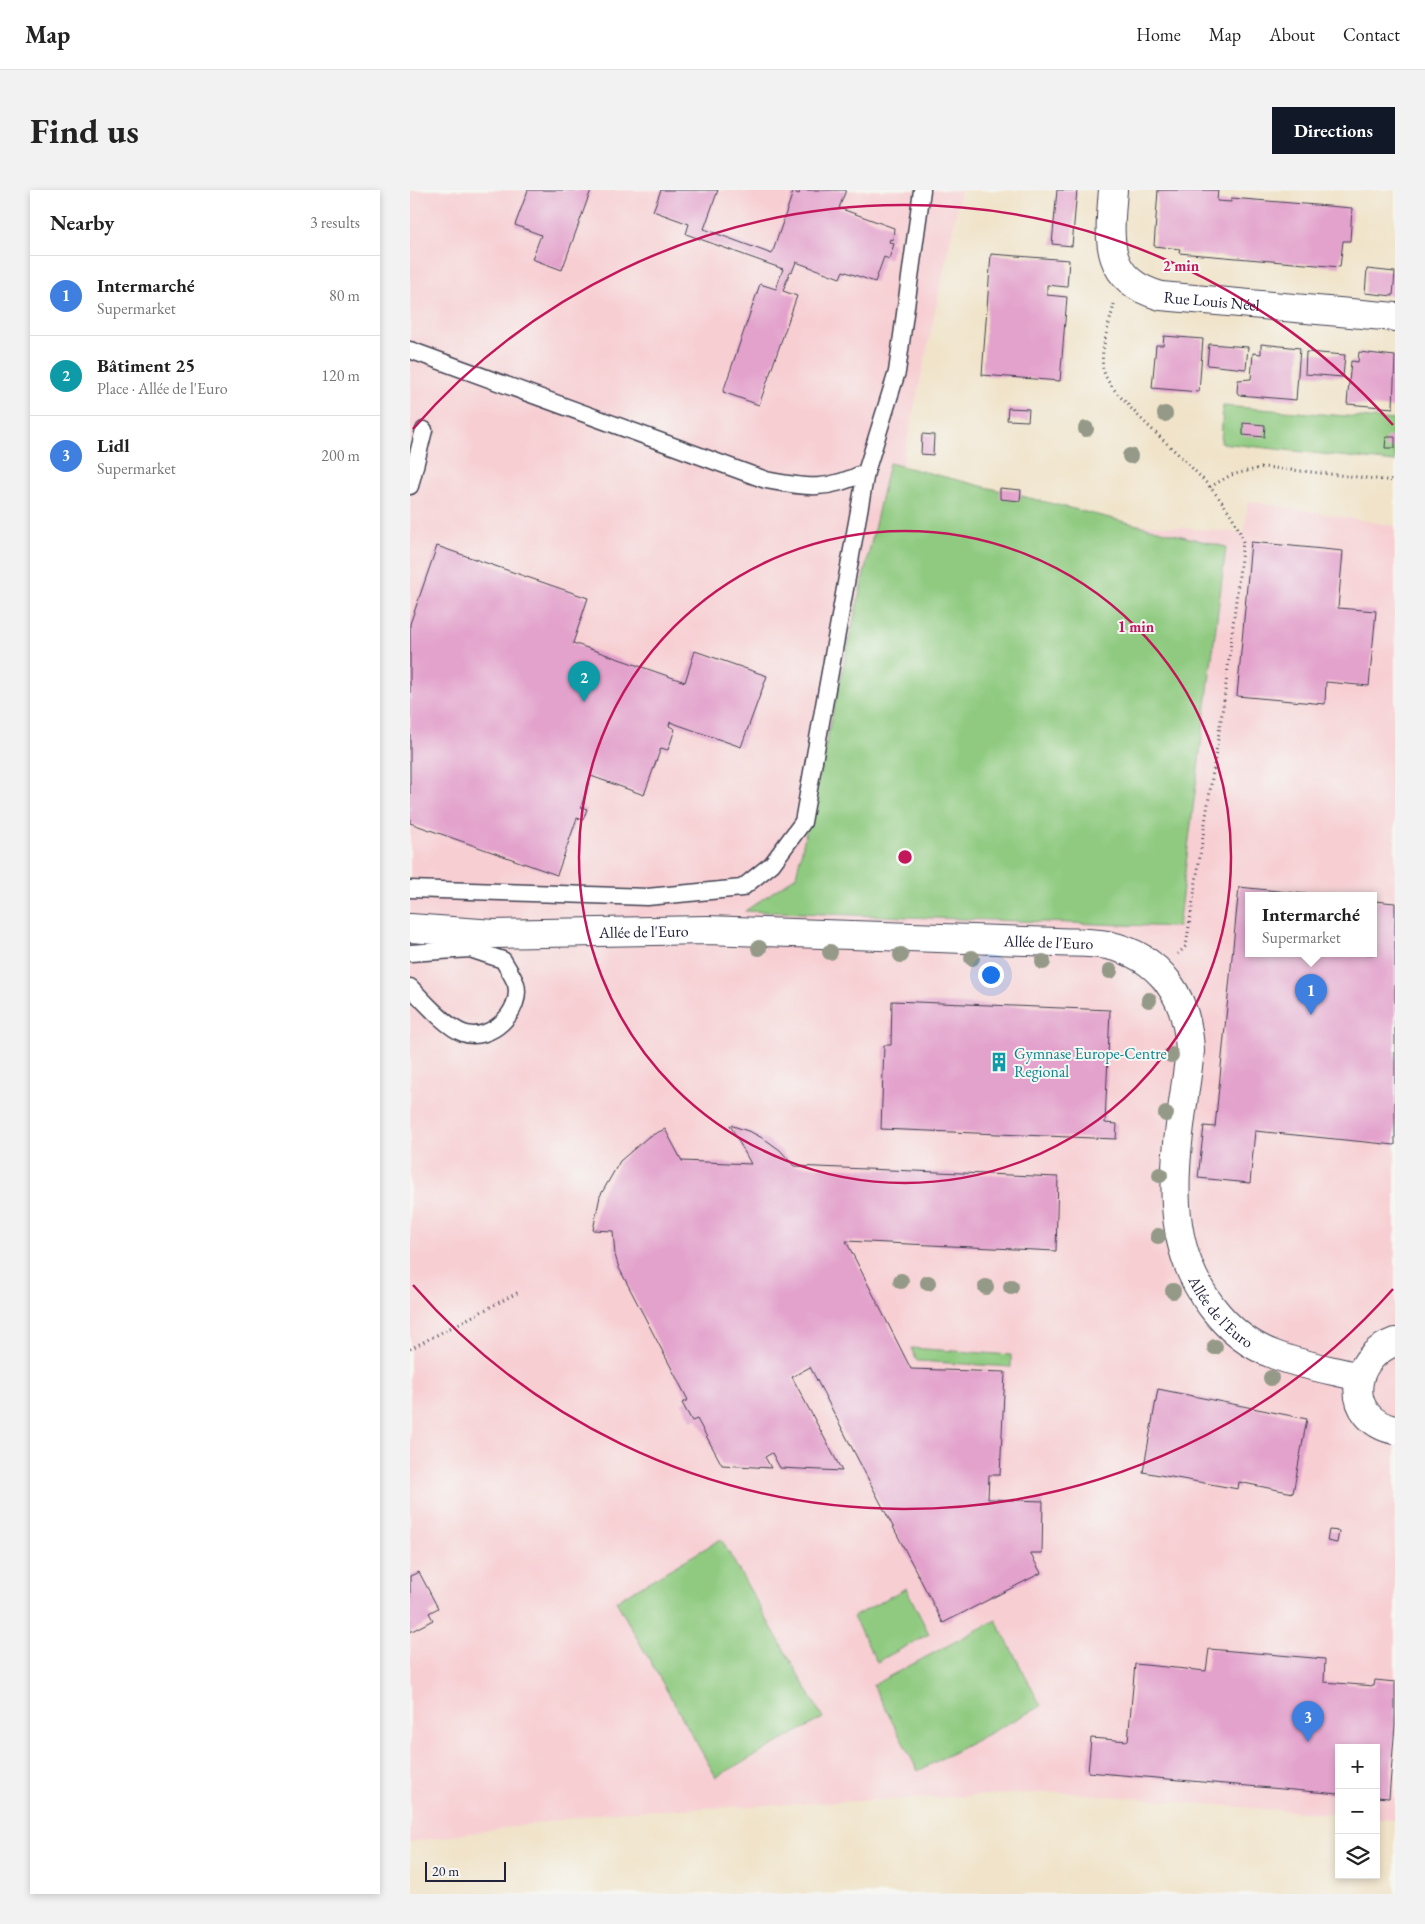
<!DOCTYPE html>
<meta charset="utf-8">
<style>
body{margin:0;font-family:"EB Garamond",serif;background:#f2f2f2;color:#222}
.controls{position:absolute;right:15px;bottom:15px;display:grid;overflow:hidden;border-radius:0px;box-shadow:0 2px 8px #0003}
.controls button{width:45px;height:45px;display:grid;place-items:center;padding:0;border:0;border-bottom:1px solid #e0e0e0;background:#fff;color:#222;font:25px sans-serif}
.scale{position:absolute;left:15px;bottom:12px;width:81px;box-sizing:border-box;padding-left:5px;border:2px solid #22223b;border-top:0;font-size:14px;line-height:18px;white-space:nowrap;color:#22223b;-webkit-text-stroke:4px #f6f6f2;paint-order:stroke}
.you{position:absolute;left:580px;top:784px;width:18px;height:18px;margin:-12px;border:4px solid #fff;border-radius:50%;background:#1a73e8;box-shadow:0 0 0 8px #1a73e833}
.badge{display:grid;place-items:center;width:32px;height:32px;border-radius:50%;background:#111827;color:#fff;font-size:16px;font-weight:700}
.pin{position:absolute;translate:-50% -41px;filter:drop-shadow(0 1px 2px #0008)}
.pin::after{content:'';position:absolute;top:26px;width:18px;height:15px;background:inherit;clip-path:polygon(0 0,100% 0,50% 100%)}
.popup{position:absolute;left:835px;top:702px;width:132px;height:65px;box-sizing:border-box;display:grid;place-content:center;border-radius:0px;background:#fff;filter:drop-shadow(0 1px 4px #0005);font-size:16px;white-space:nowrap;color:#767676}
.popup b{font-size:19px;color:#222}
.popup::after{content:'';position:absolute;left:50%;top:100%;margin-left:-10px;border:10px solid transparent;border-top-color:#fff}
.list{margin:0;padding:0;list-style:none}
h2{display:flex;justify-content:space-between;align-items:center;height:65px;margin:0;padding:0 20px;font-size:21px}
h2 small{font-size:16px;font-weight:400;color:#767676}
.list li{display:grid;grid-template-columns:32px 1fr auto;gap:15px;align-items:center;box-sizing:border-box;height:80px;padding:0 20px;border-top:1px solid #e0e0e0}
.list b{display:block;font-size:19px;white-space:nowrap}
.list p{margin:0;font-size:16px;white-space:nowrap;color:#767676}
.list em{font-size:16px;font-style:normal;color:#767676}
.icon{flex:none;width:28px;height:28px;fill:none;stroke:currentColor;stroke-width:2;stroke-linecap:round;stroke-linejoin:round}
.map{position:relative;flex:none;width:985px;height:1704px;overflow:hidden;border-radius:0px}
header{display:flex;align-items:center;gap:30px;box-sizing:border-box;height:70px;padding:0 25px;background:#fff;border-bottom:1px solid #e0e0e0}
header strong{font-size:24px}
nav{display:flex;gap:28px;margin-inline-start:auto;font-size:18px}
.intro{display:flex;align-items:center;justify-content:space-between;box-sizing:border-box;height:120px;padding:0 30px}
h1{margin:0;font-size:35px}
.button{padding:12px 22px;border-radius:0px;background:#111827;color:#fff;font-size:18px;font-weight:700}
main{display:flex;gap:30px;padding:0 30px}
aside{flex:1;background:#fff;border-radius:0px;box-shadow:0 2px 8px #0003}
.map>svg:first-child{display:block}
</style>
<header>
<strong>Map</strong>
<nav><a>Home</a><a>Map</a><a>About</a><a>Contact</a></nav>
</header>
<div class="intro"><h1>Find us</h1><a class="button">Directions</a></div>
<main>
<aside>
<h2>Nearby<small>3 results</small></h2>
<ul class="list">
<li><span class="badge" style="background:#3f7fe0">1</span><div><b>Intermarché</b><p>Supermarket</p></div><em>80 m</em></li>
<li><span class="badge" style="background:#0f9aa8">2</span><div><b>Bâtiment 25</b><p>Place · Allée de l'Euro</p></div><em>120 m</em></li>
<li><span class="badge" style="background:#3f7fe0">3</span><div><b>Lidl</b><p>Supermarket</p></div><em>200 m</em></li>
</ul>
</aside>
<div class="map">
<svg width="985" height="1704" viewBox="0 0 985 1704">
<rect width="100%" height="100%" fill="#f6f6f2"/>
<filter id="ink" filterUnits="userSpaceOnUse"><feTurbulence type="fractalNoise" baseFrequency=".02" numOctaves="2"/><feDisplacementMap in="SourceGraphic" scale="10" xChannelSelector="R" yChannelSelector="G"/><feConvolveMatrix kernelMatrix="1 2 1 2 8 2 1 2 1" color-interpolation-filters="sRGB"/></filter>
<filter id="wash" filterUnits="userSpaceOnUse"><feTurbulence type="fractalNoise" baseFrequency=".0096" numOctaves="4" result="noise"/><feDisplacementMap in="SourceGraphic" scale="20" xChannelSelector="R" yChannelSelector="G"/><feGaussianBlur stdDeviation="1.12" result="paint"/><feColorMatrix in="noise" values="0 0 0 0 0 0 0 0 0 0 0 0 0 0 0 0 0 1.4 0 .05"/><feComposite in="paint" operator="in"/></filter>
<g filter="url(#wash)">
<rect width="100%" height="100%" fill="#f0e3c9"/>
<!-- built -->
<path fill="#f7cfd3" fill-rule="evenodd" d="M0,0H551L484,313L834,343L838,311L985,336V1630L966,1629V1558H929V1625L650,1602L204,1622L0,1652ZM838,706H964V764H838Z"/>
<!-- green -->
<path fill="#8fca80" stroke="#58765e" d="M813,216L985,230V272L811,253Z
M479,273L816,357L768,737L335,721L386,686Z
M501,1158L601,1165V1177L507,1171Z
M311,1349L413,1528L306,1587L206,1411Z
M496,1398L519,1444L467,1472L443,1427Z
M586,1430L631,1516L508,1581L463,1495Z"/>
<g id="blocks">
<!-- building -->
<path fill="#e3a2cc" d="M118,0H181L152,80L122,69L131,45L105,35Z
M251,0H308L294,39L362,64L383,2L389,4L390,0H436L429,18L484,38L483,50L480,49L479,52L484,54L479,69L474,67L465,92L433,81L430,88L386,72L382,82L380,81L373,101L387,106L349,215L313,202L350,94L366,99L373,79L276,44L279,34L243,21Z
M647,0H667L662,56L642,54Z
M748,0H808L807,11L821,12V8L942,18L940,51H933L930,77L769,63L770,59L744,56Z
M581,64L659,70L657,97L637,95V105L657,107L650,191L572,185Z
M957,79L985,82L983,106L955,103Z
M754,146L793,149L789,202L742,198L746,155H753Z
M799,154L838,157L836,179L797,175Z
M851,154L890,158L886,210L829,205L827,202L828,190L841,189L843,163L851,164Z
M896,162L935,165L933,187L895,184Z
M949,162L985,166L983,218L937,214L941,171L948,172Z
M598,218L619,219L618,231L597,230Z
M833,233L855,235L854,247L833,245Z
M512,244L524,245L523,265L511,264Z
M976,247H985V258H975Z
M590,298L611,300L610,311L590,309Z
M841,352L933,361L928,418L966,421L959,496L916,492L915,514L827,506Z
M27,356L178,408L163,453L275,492L285,461L357,486L331,557L260,532L259,536L265,539L258,560L251,558L234,605L181,586L171,617L177,619L173,630L167,628L147,685L0,633V434Z
M829,697L906,705L838,706V764H964V711L985,713V955L845,941L840,993L788,988L794,936L805,937Z
M482,811L700,820L695,933L707,934L706,949L471,939L474,855H481Z
M320,935L341,942L356,950L370,960L384,976L648,987L646,1061L436,1051L501,1179L595,1182L590,1285H579L578,1309L633,1311L632,1363H620L631,1383L533,1433L400,1177L382,1187L432,1281L370,1278L362,1263L355,1267L361,1278L312,1275L287,1229L282,1231L272,1213L278,1210L209,1078L205,1065L203,1041L183,1040L190,1006L210,971L238,947L255,939L272,971L341,974Z
M748,1199L897,1229L883,1303L829,1292L828,1299L733,1282Z
M919,1340L929,1341L927,1353L917,1351Z
M9,1382L28,1418L19,1423L23,1430L0,1442V1386Z
M799,1459L915,1469L914,1492L964,1496L965,1490L985,1492V1535L979,1608L966,1607V1558H929V1604L678,1582L681,1548L718,1551L725,1474L796,1481Z"/>
</g>
</g>
<g filter="url(#ink)">
<use href="#blocks" fill-opacity="0" stroke="#413f50" stroke-width="1"/>
<g fill="none" stroke-linecap="round" stroke-linejoin="round">
<defs>
<path id="service" d="M0,160L356,290C398,298 417,301 456,282
M0,296L14,240
M0,699L237,707L332,698L362,674L393,632L456,282L487,182L512,0
M0,763L60,759L93,770C97,777 103,786 106,794C113,821 80,853 53,843C36,837 13,810 0,797"/>
<g id="minor">
<path id="s1" d="M703,0C699,49 693,90 751,106L985,127"/>
<path id="s2" d="M0,738L84,744L297,740L647,752C663,753 681,752 697,755C751,766 778,808 780,861C770,948 744,1042 802,1117C818,1138 840,1156 865,1165C891,1175 921,1180 949,1187"/>
<path d="M985,1152C937,1169 935,1230 985,1240"/>
</g>
</defs>
<!-- service casing -->
<use href="#service" stroke="#413f50" stroke-width="19"/>
<!-- minor casing -->
<use href="#minor" stroke="#413f50" stroke-width="30"/>
<!-- path -->
<path stroke="#413f50" stroke-width="3" stroke-dasharray="1 4" stroke-linecap="butt" d="M704,114C700,133 690,158 693,178C696,193 709,205 719,216C752,253 821,304 833,352L814,510L776,756L768,764
M800,297L821,285L854,277L985,291
M0,1159L109,1102"/>
<!-- service -->
<use href="#service" stroke="#fff" stroke-width="16"/>
<!-- minor -->
<use href="#minor" stroke="#fff" stroke-width="28"/>
</g>
<!-- trees -->
<g fill="#949988">
<circle cx="755" cy="224" r="8"/>
<circle cx="676" cy="239" r="8"/>
<circle cx="720" cy="266" r="8"/>
<circle cx="349" cy="758" r="8"/>
<circle cx="420" cy="762" r="8"/>
<circle cx="491" cy="765" r="8"/>
<circle cx="562" cy="768" r="8"/>
<circle cx="633" cy="772" r="8"/>
<circle cx="700" cy="781" r="8"/>
<circle cx="739" cy="810" r="8"/>
<circle cx="761" cy="865" r="8"/>
<circle cx="756" cy="924" r="8"/>
<circle cx="750" cy="985" r="8"/>
<circle cx="748" cy="1046" r="8"/>
<circle cx="491" cy="1091" r="8"/>
<circle cx="518" cy="1093" r="8"/>
<circle cx="576" cy="1097" r="8"/>
<circle cx="601" cy="1097" r="8"/>
<circle cx="763" cy="1101" r="8"/>
<circle cx="805" cy="1157" r="8"/>
<circle cx="861" cy="1188" r="8"/>
</g>
</g>
<!-- distance rings -->
<g fill="none" stroke="#c2185b" stroke-width="2.5">
<circle cx="495" cy="667" r="326"/>
<path d="M983 1099A652 652 0 0 1 3 1095M3 239A652 652 0 0 1 983 235"/>
</g>
<!-- icons -->
<defs>
<symbol id="building-bare" viewBox="-9 -9 18 18"><path d="M-4-6H4V6H1V3H-1V6H-4ZM-2.5-4.3h1.7v1.8h-1.7ZM.8-4.3h1.7v1.8H.8ZM-2.5-1h1.7V.8h-1.7ZM.8-1h1.7V.8H.8Z" fill="#0f9aa8" stroke="#f6f6f2" stroke-width="2.5" paint-order="stroke"/></symbol>
</defs>
<g fill-rule="evenodd">
<use href="#building-bare" x="575" y="858" width="28" height="28"/>
</g>
<g text-anchor="middle" stroke-width="4" stroke-linejoin="round" paint-order="stroke">
<!-- street labels -->
<g font-size="16" fill="#22223b" stroke="#f6f6f2">
<text dy="6" stroke="none"><textPath href="#s1" startOffset="182">Rue Louis Néel</textPath></text>
<text dy="6" stroke="none"><textPath href="#s2" startOffset="234">Allée de l'Euro</textPath></text>
<text dy="6" stroke="none"><textPath href="#s2" startOffset="639">Allée de l'Euro</textPath></text>
<text dy="6" stroke="none"><textPath href="#s2" startOffset="1118">Allée de l'Euro</textPath></text>
</g>
<!-- culture labels -->
<g font-size="16" fill="#0d838f" stroke="#f6f6f2" text-anchor="start">
<text x="604" y="869">Gymnase Europe-Centre<tspan x="604" dy="18">Regional</tspan></text>
</g>
</g>
<circle cx="495" cy="667" r="8" fill="#c2185b" stroke="#f6f6f2" stroke-width="2.5"/>
<g font-size="15" text-anchor="middle" font-weight="bold" fill="#c2185b" stroke="#f6f6f2" stroke-width="4" stroke-linejoin="round" paint-order="stroke">
<text x="771" y="81">2 min</text>
<text x="726" y="442">1 min</text>
</g>
</svg>
<div class="controls">
<button>+</button>
<button>−</button>
<button><svg class="icon" aria-label="layers" viewBox="0 0 24 24"><path d="M12 4l9 5-9 5-9-5zM3 14l9 5 9-5"/></svg></button>
</div>
<div class="scale">20 m</div>
<div class="you"></div>
<div class="pin badge" style="left:901px;top:825px;background:#3f7fe0">1</div>
<div class="popup"><b>Intermarché</b>Supermarket</div>
<div class="pin badge" style="left:174px;top:512px;background:#0f9aa8">2</div>
<div class="pin badge" style="left:898px;top:1552px;background:#3f7fe0">3</div>
</div>
</main>
